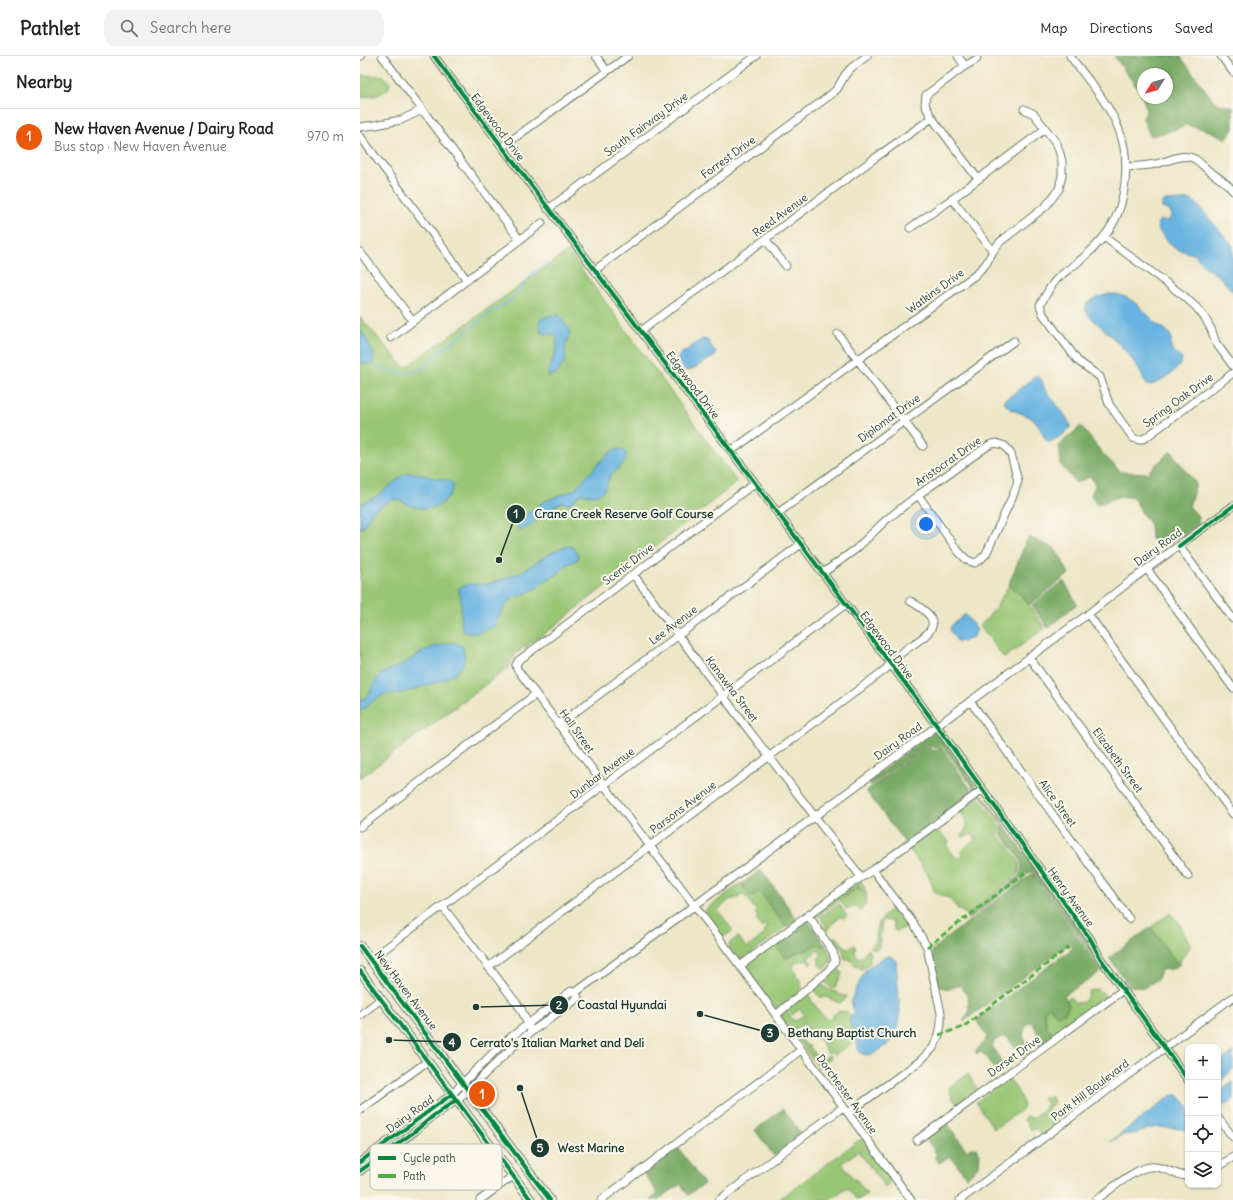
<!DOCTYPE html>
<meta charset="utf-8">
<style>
body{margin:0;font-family:Delius,sans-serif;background:#f2f2f2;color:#222}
.controls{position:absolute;right:12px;bottom:12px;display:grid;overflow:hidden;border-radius:8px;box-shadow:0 1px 3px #0004}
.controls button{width:36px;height:36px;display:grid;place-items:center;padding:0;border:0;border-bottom:1px solid #e0e0e0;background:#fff;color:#222;font:20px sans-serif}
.compass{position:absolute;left:777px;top:12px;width:36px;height:36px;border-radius:50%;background:#fff;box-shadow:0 1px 3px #0004;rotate:233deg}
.you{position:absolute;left:566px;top:468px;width:14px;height:14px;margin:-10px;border:3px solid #fff;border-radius:50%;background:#1a73e8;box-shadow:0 0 0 6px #1a73e833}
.badge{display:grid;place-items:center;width:26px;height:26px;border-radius:50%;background:#ea580c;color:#fff;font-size:13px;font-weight:700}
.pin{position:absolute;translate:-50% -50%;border:2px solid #fff;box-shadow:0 1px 4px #0006}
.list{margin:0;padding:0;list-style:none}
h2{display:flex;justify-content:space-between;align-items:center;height:52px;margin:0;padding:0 16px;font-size:17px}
h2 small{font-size:13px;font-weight:400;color:#767676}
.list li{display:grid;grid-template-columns:26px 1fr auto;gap:12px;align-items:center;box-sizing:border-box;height:56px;padding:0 16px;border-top:1px solid #e0e0e0}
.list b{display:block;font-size:15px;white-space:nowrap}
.list p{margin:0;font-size:13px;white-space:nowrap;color:#767676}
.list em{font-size:13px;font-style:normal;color:#767676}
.icon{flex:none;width:22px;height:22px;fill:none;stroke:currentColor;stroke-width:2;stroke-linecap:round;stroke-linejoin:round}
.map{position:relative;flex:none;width:873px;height:1144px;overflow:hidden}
header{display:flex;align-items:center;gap:24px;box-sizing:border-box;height:56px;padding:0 20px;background:#fff;border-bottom:1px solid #e0e0e0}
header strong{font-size:19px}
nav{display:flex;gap:22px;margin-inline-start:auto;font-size:14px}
.search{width:280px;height:36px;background:#f2f2f2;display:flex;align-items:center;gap:10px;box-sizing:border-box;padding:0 14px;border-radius:12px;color:#767676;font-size:15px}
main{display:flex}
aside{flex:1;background:#fff}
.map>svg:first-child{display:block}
</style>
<header>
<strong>Pathlet</strong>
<div class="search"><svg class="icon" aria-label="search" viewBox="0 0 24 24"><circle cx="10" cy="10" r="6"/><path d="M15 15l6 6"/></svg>Search here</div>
<nav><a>Map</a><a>Directions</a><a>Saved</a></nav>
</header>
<main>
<aside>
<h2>Nearby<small></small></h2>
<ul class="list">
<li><span class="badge">1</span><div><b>New Haven Avenue / Dairy Road</b><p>Bus stop · New Haven Avenue</p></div><em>970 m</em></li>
</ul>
</aside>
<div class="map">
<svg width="873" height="1144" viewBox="0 0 873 1144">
<rect width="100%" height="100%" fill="#fbf7ec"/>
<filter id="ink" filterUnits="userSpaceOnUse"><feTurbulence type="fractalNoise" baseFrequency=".025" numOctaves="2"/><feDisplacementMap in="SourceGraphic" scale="8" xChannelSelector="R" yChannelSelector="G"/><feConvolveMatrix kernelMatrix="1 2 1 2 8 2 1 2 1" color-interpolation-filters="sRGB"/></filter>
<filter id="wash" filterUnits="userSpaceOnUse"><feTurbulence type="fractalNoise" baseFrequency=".012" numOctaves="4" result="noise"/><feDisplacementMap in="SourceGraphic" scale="16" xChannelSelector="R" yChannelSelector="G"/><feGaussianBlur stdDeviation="0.9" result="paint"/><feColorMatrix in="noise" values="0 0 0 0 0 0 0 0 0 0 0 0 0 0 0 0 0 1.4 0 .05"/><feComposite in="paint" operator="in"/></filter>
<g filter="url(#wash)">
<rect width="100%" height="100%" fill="#ede6c7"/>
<!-- green -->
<path fill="#99c674" stroke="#5c8254" d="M0,19L24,20L30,28L28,33L18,39L0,42Z
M208,195L377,426L192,572L155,598L149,611L0,722V261L45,312Z
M649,529L664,542L685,572L644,602L620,570L635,553Z
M616,742H619L640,771L638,780C641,781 658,803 659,807C660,811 659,815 658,819L607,859L598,853L589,842L585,841L574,835L569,820L549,793L574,773L582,778L589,786L586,789L597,803L602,800V795L610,787L616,785L613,778L605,781L604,780L601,781L600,780C605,776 609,769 606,763C604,760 601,757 599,755Z
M501,825C507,835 510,846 500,855L497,852L493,851L487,854L480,844L498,831L506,842V839L498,830L454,863L452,858L485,834Z
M381,827L391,841L399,835L426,871L385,902L379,903L369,891L370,887L378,881L387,892L405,878L404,875L408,872L405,869L401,871L396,863L398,861L395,857L397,856L384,838L377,842L369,844L358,854L373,875L365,880H361L345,858L344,855Z
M535,847L551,869L537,875L534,874L533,868L531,865L524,864L522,866L519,891L516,893H513L511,891L512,888H514L516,885L517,869Z
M479,848L487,860L484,863L482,860L476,864V865L470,870L467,877L464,878L463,877L466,874V870L460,861Z
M810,857L818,865L831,890L821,903L819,909L811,900L791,871Z
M471,881H477L487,893L494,889L496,892L495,893L496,900L499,902L502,901L507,894H509L510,900V907L503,913H501L497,909L496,910L490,904L484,902C485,895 479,887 472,884L470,887L468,882Z
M414,888L430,901L440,895H446L457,888L466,889C471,901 475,904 464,914L458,907L460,906L458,902L462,899L458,894L448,902L452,907L450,908L446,904L444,905L441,904L433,909C433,919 442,921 442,933L417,953H415L387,915V909Z
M476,908L482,918L475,932L472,933L462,923Z
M458,926L471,935L477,936L480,939L487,940L484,945L479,947L466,941H460L451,932Z
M737,933L740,936H742L747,942L696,981L692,979V976L687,972L684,955L689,950L708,949L706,944L710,941L715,947L724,946L730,935Z
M447,937C452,942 450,943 454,948C458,954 462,959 468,964L478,955L488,956L492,960L489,965L499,984L492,987L475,999L471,996L468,998L460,984L453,981L444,968L435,973H429L421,962L422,958L426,954L432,963L436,965L444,959L440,953L432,959L428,953Z
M439,980L447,990L449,989L459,1006L469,999L471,1002L462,1008L459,1012L436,981Z
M608,1018L619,1035L598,1049L592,1042L589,1031Z
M649,1022L658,1036L664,1049L663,1053L634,1073L616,1046Z
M684,1041H692L694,1047L688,1052L699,1067L682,1080L676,1072L672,1075L664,1064L666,1060L672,1062L683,1054L687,1049L685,1045L682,1043Z
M502,1082L529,1120C530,1125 529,1129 525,1131L498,1095L482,1107L494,1124L496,1123L507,1138L500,1143H496L487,1131L469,1144H418Z"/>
<!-- forest -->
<path fill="#7aab66" stroke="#4c744d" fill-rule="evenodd" d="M754,0H820L853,44L859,48L873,51V73L866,83L850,75L827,69L807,76L790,80L783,62C784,60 786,57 786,56C787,41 762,12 754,0ZM783,18H807V42H783Z
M721,370L743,398L761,416L787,417L811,395L836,428L829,450L838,460V469L814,485L805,487L791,483L790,469L781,456L774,442L760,440L737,449L731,439L735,430L731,420L716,427L701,409L699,389Z
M668,481L694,492L701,502L709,518L669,549L664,542L649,529L650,525Z
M704,525L717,548L688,572L672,549Z
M576,674L728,886L739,907L672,816H670L608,863L607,861L659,821C664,809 662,805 654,795C650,791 647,785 643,780L641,778L642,769L621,740L614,736L615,734L582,689L574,692L568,688L566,689L511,729L508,725Z
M567,690L574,695L581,691L612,735L610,739L545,787L506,735Z
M399,815L403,816L436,862V864L428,871H426L399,835L391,841L382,828Z
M672,818L742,915L704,939L709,949L705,957L696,959L689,950L684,955L687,971L692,976V979L683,987L678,989V978L673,967L668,966L665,971C665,973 664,975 663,978C663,983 669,991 671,995L663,1002L646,980L634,985L632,991L645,1011L637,1017L626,1000L620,996L616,998V995L625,985L627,980L616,964L713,892L710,887L603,966L609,956L608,940L600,929L589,933L579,931L575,918L572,895L585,883Z
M447,863L465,889L462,891L457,888L449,893L440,895L429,901L425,902L414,888Z
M791,871L811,900L819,909L812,913L801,914L798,923L784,932L769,930L749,902Z
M423,1053L442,1079L414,1100L395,1074Z
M587,1067L607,1095L610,1092H616L620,1097L619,1109L607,1122L590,1100L579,1107L574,1101L577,1099L567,1084L566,1082Z
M317,1090L344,1128L328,1139L321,1128L297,1144H290L298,1138L282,1114Z"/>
<!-- water -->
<path fill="#67b4e1" stroke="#43788a" d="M823,144H831L835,146L873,190V236L859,220L846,212L835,199L814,192L799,175L797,169L798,166L801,164L808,165L812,159L810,155L802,152V146L805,145Z
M748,238C770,236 782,254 797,268C802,272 809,274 811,281C812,284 810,289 811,293L822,303C821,306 822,307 820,309C815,316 794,331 787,329C777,308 766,294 749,278C741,270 731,264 725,254L727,247L738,241Z
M196,259H199L203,264L204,267L209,272L210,278L205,291V305L197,317L190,320H188V317L197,292V281L196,279L181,277L179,265L184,261Z
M0,273L8,286L14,299L13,308L0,307Z
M343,283L347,284L356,297L355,300L329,315L325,314L317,305L319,299Z
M676,320H678C684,324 682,331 687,336C695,347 705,357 711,370L704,378L690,386H688C682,380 681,370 674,364C665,356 650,357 644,346L645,344Z
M261,393L267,398C265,410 257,413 250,419C245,438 241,441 221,438L208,449L205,446C192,447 175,469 161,475L159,473C156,470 157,466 160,463L183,446L214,434L243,403L252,395Z
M50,417H58L74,422L88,424L94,430C85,453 68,457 47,448C42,446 38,442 33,444C30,444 27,447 24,448C11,455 10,459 3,472H0V448L16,441L43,419Z
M210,490L213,491L218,499V503L208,508L204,511L197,519L184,525L175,533L150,544L144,551L135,569L130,573L118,577H107L103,575C99,565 102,556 101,545C101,540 98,537 99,532C108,526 116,529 126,528C134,527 142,523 149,521C171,515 187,493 210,490Z
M604,559H606L617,574L614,580L603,586L597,585L590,574L591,570Z
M93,586L102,590C114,617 82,624 64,630C57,633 48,636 41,637C34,638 28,637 22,640C14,643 7,651 0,656V645L8,640L16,624L22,617L38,611L64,595L76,590Z
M530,900L536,904L540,956L537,973L531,986L512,999L502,998L496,990L499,984L489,965L494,957L491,944L506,913L524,901Z
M873,996V1013L858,1028V1007Z
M873,1026V1043L864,1050L858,1042V1037Z
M812,1039H818L828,1050V1074L799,1071L791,1072L777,1077L762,1079L750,1086Z"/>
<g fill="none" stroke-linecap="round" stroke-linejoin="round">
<!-- stream -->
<path stroke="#67b4e1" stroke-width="1.5" d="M13,307L18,312L35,316L45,317L53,316L64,311L82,294L134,254L148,246L158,236L172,218L188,208"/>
</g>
</g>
<g filter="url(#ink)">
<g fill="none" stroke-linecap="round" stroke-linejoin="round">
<defs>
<path id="minor" d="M0,0H1
M22,0L160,184
M74,0L486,548L577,670L731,884L740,902L828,1024
M236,0L247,15
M598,0L605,10
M710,0C745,46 776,77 763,139C760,154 753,171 742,183C735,191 727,199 718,206C711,212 701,218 695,225C689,232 685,241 680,249L683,258L718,305L740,321L749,348L773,382L779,384L785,382L873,317
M861,0L873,16
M617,3L605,10L566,39L565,49L572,62L618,123
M0,71L15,69L41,64L62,54
M0,80L107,224
M142,91L268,0
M767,111C776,110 786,110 795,108C808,106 822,96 835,103C840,106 844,111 849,115C857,121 867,126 873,135
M592,143L633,195
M188,153L396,0
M550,172L592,143L685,73
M744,181L824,240L836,251L845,262L851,273L856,287L873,310
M405,183L426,210
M0,196L53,265
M235,214L469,40L477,33L485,19L491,12L507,0
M281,275L515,102L572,62
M478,278L563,390
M31,282L182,167
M371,395L614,220L626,208L633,195L640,186L686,150L699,133L702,119V105L697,88L674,58L664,53
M395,427L158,605L156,609L157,613L380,910L488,1057L551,1144
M418,457L654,285
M819,490L873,563
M787,513L873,632
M463,517L496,493L526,464L558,439L629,389L636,387L645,390L651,398L658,425L654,437L626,498L620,504L615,507L607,504L598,495L558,439
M273,518L378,660L501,821
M728,558L873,758
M669,601L828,820
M610,645L769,863
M198,669L441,488
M0,771L176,638
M82,850L161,953L169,971
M10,904L486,548
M380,910L489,829L513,814L622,734
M128,911L526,613C529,609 532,605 536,601C559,581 597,571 550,545
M0,959L21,943
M416,959L468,915L475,905L473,896L448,859
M0,1054L68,1005
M488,1057L560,1005L573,992L579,979L581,968V957L567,891L554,868L513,814
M858,1062L873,1081
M557,1084L763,934
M0,1106L92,1038L142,988L211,935L216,936L334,850L728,558L773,523L873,450
M858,1111L873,1101
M0,1115L54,1076L72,1061L100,1042L160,984L218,942L216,936
M120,1144L153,1120
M241,1144L441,994
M359,1144L483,1051
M600,1144L873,941
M736,1144C749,1135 779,1108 795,1111C807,1112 817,1120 828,1120"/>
<path id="major" d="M0,890L190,1144
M0,915L171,1144"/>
</defs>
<!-- minor casing -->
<use href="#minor" stroke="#677867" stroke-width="9"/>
<!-- major casing -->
<use href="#major" stroke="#677867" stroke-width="10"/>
<!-- minor -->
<use href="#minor" stroke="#fff" stroke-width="7"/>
<!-- major -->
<use href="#major" stroke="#fff" stroke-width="8"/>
<!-- quiet -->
<path stroke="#52ad45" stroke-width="3" stroke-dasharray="6 3" stroke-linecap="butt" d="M567,891L665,817
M579,979L603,971L709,891"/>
<defs>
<path id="cycleway" d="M74,0L486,548L577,670L731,884L740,902L828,1024
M819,490L873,450
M0,890L190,1144
M0,915L171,1144
M0,1106L92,1038
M0,1115L54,1076L72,1061L96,1044"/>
</defs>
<!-- cycleway casing -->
<use href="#cycleway" stroke="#fbf7ec" stroke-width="6"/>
<!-- cycleway -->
<use href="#cycleway" stroke="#00873e" stroke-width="4"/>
</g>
</g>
<g text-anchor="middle" stroke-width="4" stroke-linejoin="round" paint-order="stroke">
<!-- street labels -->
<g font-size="11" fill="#1f3d34" stroke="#fbf7ec">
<text transform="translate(286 68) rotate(-36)" y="4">South Fairway Drive</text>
<text transform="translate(138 71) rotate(53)" y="4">Edgewood Drive</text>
<text transform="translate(368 101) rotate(-36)" y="4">Forrest Drive</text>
<text transform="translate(420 159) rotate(-36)" y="4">Reed Avenue</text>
<text transform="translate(575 235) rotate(-36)" y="4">Watkins Drive</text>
<text transform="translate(333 329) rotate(53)" y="4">Edgewood Drive</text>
<text transform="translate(818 344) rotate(-36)" y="4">Spring Oak Drive</text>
<text transform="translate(529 362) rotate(-36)" y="4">Diplomat Drive</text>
<text transform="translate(588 405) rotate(-35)" y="4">Aristocrat Drive</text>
<text transform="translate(798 491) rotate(-36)" y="4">Dairy Road</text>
<text transform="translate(268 508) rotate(-37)" y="4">Scenic Drive</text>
<text transform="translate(313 569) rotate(-37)" y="4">Lee Avenue</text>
<text transform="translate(527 589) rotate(53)" y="4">Edgewood Drive</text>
<text transform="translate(372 633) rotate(53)" y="4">Kanawha Street</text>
<text transform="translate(217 675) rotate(54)" y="4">Hall Street</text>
<text transform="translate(538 685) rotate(-36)" y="4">Dairy Road</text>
<text transform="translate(758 704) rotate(54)" y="4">Elizabeth Street</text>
<text transform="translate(242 717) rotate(-37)" y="4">Dunbar Avenue</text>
<text transform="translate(698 747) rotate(54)" y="4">Alice Street</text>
<text transform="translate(323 751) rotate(-37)" y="4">Parsons Avenue</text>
<text transform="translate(711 841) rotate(54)" y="4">Henry Avenue</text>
<text transform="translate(46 934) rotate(53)" y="4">New Haven Avenue</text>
<text transform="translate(654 1000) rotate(-36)" y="4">Dorset Drive</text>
<text transform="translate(730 1034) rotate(-37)" y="4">Park Hill Boulevard</text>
<text transform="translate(487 1038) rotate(54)" y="4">Dorchester Avenue</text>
<text transform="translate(50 1058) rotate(-36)" y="4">Dairy Road</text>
</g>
</g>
<!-- legend -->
<rect x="10" y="1088" width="132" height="46" rx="6" fill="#fbf7ec" stroke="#b9bfb5" stroke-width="1"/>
<rect x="18" y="1100" width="18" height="4" fill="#00873e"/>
<rect x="18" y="1118" width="18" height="4" fill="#52ad45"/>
<g font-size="11" fill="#1f3d34">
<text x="43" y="1106">Cycle path</text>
<text x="43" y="1124">Path</text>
</g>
<!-- callouts -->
<path fill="none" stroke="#1f3d34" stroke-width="1.5" d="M139 504L156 458M116 951L199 949M340 958L410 977M29 984L92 986M160 1032L180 1092"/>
<g fill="#1f3d34" stroke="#fbf7ec" stroke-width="1.5">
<circle cx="139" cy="504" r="4"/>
<circle cx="116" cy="951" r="4"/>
<circle cx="340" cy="958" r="4"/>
<circle cx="29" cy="984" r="4"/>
<circle cx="160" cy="1032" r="4"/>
<circle cx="156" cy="458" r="10"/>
<circle cx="199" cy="949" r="10"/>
<circle cx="410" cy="977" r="10"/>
<circle cx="92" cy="986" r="10"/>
<circle cx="180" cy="1092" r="10"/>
</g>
<g font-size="12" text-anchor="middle" font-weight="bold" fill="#fff">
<text x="156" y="462">1</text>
<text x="199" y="953">2</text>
<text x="410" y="981">3</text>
<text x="92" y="991">4</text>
<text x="180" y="1096">5</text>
</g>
<g font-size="12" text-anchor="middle" font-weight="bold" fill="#1f3d34" stroke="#fbf7ec" stroke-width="4" stroke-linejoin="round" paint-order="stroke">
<text x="264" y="462">Crane Creek Reserve Golf Course</text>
<text x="262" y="953">Coastal Hyundai</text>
<text x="492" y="981">Bethany Baptist Church</text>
<text x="197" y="991">Cerrato's Italian Market and Deli</text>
<text x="231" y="1096">West Marine</text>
</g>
</svg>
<div class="controls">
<button>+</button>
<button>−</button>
<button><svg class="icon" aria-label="locate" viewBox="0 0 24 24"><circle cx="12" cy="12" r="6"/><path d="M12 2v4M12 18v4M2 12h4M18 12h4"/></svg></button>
<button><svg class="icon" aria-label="layers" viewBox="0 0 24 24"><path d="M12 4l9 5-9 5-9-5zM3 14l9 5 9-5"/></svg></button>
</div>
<svg class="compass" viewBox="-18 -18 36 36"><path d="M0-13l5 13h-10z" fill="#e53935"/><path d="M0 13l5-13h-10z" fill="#767676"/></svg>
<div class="you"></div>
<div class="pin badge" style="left:122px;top:1038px">1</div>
</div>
</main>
